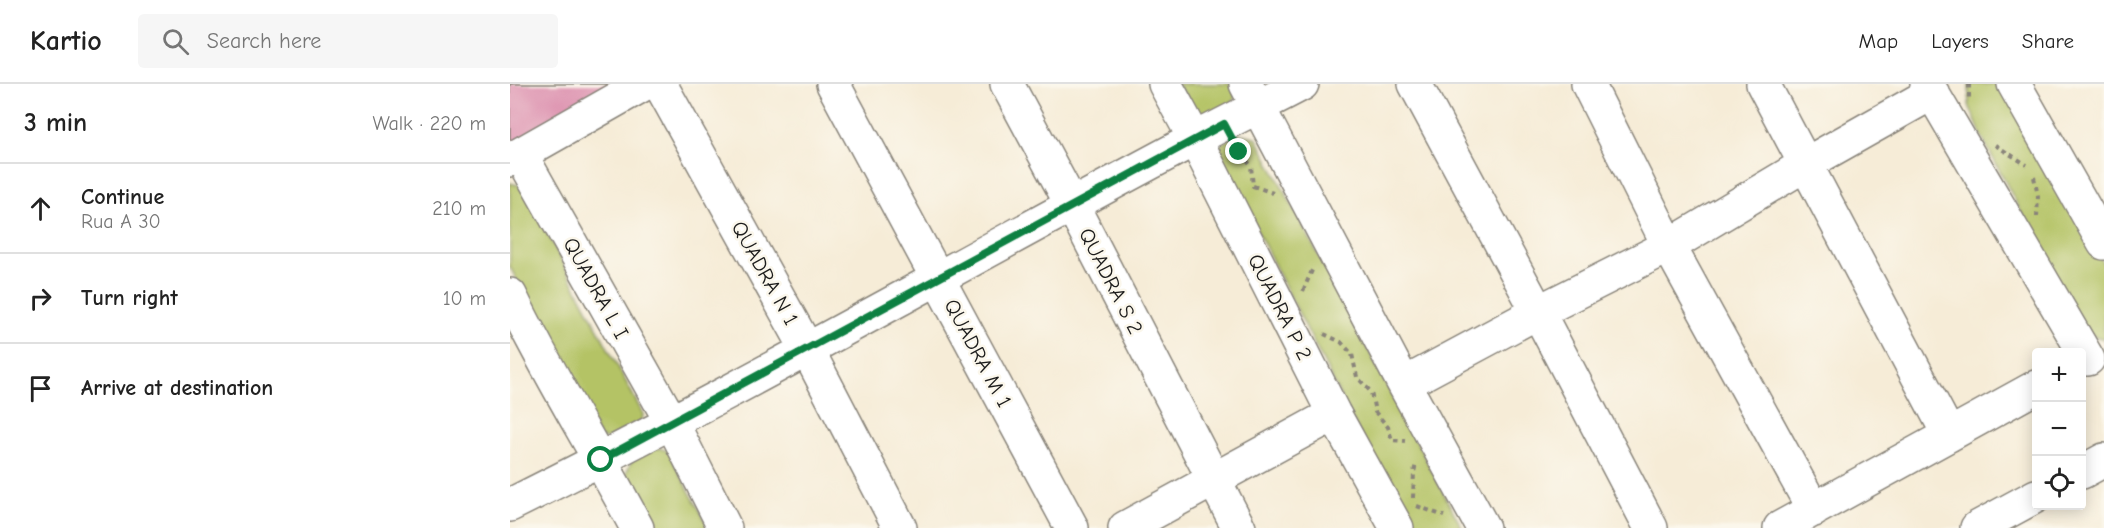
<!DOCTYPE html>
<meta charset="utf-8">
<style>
body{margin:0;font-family:"Comic Neue",sans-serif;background:#f6f6f6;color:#222}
.controls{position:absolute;right:18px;bottom:18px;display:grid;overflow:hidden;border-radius:6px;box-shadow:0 3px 15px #0003}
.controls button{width:54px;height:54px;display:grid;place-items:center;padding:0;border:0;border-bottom:2px solid #e0e0e0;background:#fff;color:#222;font:30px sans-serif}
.stop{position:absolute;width:18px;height:18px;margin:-14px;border:4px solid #0b8043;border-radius:50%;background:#fff}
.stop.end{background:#0b8043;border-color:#fff;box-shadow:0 2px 6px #0008}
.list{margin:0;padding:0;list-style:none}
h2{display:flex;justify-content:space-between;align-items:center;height:78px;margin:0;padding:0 24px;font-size:26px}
h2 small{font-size:20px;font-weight:400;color:#767676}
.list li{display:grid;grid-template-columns:39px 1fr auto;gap:18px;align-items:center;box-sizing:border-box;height:90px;padding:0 24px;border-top:2px solid #e0e0e0}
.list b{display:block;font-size:22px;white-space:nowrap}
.list p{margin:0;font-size:20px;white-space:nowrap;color:#767676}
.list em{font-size:20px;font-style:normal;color:#767676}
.icon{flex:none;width:33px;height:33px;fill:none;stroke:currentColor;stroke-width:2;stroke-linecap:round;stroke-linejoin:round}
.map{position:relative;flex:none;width:1594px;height:444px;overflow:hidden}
header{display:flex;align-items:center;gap:36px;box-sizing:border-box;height:84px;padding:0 30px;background:#fff;border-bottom:2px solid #e0e0e0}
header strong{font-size:28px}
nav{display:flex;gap:33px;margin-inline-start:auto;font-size:21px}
.search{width:420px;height:54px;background:#f6f6f6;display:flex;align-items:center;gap:15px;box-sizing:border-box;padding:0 21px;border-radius:6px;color:#767676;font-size:22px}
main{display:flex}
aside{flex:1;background:#fff}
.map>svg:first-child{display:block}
</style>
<header>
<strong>Kartio</strong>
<div class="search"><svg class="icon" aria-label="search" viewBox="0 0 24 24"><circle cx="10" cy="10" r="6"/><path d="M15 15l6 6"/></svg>Search here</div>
<nav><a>Map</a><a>Layers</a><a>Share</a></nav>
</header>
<main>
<aside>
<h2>3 min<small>Walk · 220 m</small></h2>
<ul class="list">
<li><svg class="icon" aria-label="ahead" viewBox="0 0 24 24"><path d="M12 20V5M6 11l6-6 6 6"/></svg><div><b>Continue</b><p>Rua A 30</p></div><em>210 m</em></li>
<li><svg class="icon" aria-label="right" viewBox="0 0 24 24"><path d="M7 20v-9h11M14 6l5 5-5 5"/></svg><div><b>Turn right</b></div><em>10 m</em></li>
<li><svg class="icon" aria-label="arrive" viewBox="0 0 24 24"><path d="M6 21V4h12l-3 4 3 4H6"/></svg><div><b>Arrive at destination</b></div></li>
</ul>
</aside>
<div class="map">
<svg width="1594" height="444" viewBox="0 0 1594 444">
<rect width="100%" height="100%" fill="#fbf7ec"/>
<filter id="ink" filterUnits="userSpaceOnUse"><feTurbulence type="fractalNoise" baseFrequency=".0167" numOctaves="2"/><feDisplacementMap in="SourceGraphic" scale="12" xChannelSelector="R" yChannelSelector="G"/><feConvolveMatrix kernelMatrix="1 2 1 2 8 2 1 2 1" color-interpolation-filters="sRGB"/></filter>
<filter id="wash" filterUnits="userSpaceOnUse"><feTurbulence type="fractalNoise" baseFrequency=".008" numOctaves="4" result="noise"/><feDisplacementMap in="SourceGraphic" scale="24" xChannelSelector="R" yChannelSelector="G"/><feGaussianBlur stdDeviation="1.35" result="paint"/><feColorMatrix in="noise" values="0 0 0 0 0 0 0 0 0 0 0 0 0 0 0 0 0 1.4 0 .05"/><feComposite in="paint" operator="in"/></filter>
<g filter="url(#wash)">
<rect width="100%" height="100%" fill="#f6ecd7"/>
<!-- green -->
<path fill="#b4c365" stroke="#687040" stroke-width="1.5" d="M667,0H722C727,9 725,14 721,23L691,34Z
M1459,0H1499L1594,181V255L1574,249L1472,53L1459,21Z
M728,50L746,53L952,444H897L707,67L712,59Z
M0,99L12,102L133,330L132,338L115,357L90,354L0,183Z
M140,364H149L158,367L199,444H144L116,390L123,373Z"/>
<g id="blocks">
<!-- building -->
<path fill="#dc8ead" d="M0,0H107L0,71Z"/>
</g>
</g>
<g filter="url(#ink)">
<use href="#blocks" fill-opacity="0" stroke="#89847a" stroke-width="1.5"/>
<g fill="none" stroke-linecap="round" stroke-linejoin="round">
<defs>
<path id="minor" d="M150,0L297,265L390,444
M323,0L562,444
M497,0L562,121L729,444
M655,0L685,55L824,330L887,444
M736,0L894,300L973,444
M905,0L1028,228L1141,444
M1078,0L1159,162L1304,426
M1253,0L1439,351
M1417,0L1578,275
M1504,0L1594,159
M11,71L161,337L215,444
M0,76L134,0
M0,211C38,290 86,366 127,444
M894,300L1028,228L1159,162L1296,80L1422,9
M1572,388L1594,376
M0,421C231,306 455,177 683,56C719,37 756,19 792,0
M615,444L824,330
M1270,444L1526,303
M1467,444L1526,412"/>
</defs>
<!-- minor casing -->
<use href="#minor" stroke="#89847a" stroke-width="36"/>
<!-- path -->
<path stroke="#89847a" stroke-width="4" stroke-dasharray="4.5 4.5" stroke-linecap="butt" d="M1459,0V16
M1485,61L1517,81
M726,62L741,82L743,102L763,109
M1524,93L1528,112L1527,133
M793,207L803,184
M814,250L831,258L842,270L847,293L861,308L865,328L878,343L882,356L895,357
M903,414L904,388L906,380
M907,422L934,432"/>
<!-- minor -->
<use href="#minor" stroke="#fff" stroke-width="33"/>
</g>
</g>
<g fill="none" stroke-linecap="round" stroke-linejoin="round" filter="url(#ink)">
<!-- route -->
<path stroke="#0b8043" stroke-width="8" d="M91,376L714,40L729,68"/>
</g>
<g text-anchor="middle" stroke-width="5" stroke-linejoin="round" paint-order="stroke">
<!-- street labels -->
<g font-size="21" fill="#1c1c1c" stroke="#fbf7ec">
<text transform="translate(255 189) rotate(61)" y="7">QUADRA N 1</text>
<text transform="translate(601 197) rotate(63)" y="7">QUADRA S 2</text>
<text transform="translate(86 204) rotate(61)" y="7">QUADRA L I</text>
<text transform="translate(770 223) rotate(63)" y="7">QUADRA P 2</text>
<text transform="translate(468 269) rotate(62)" y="7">QUADRA M 1</text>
</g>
</g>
</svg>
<div class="controls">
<button>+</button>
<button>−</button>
<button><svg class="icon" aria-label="locate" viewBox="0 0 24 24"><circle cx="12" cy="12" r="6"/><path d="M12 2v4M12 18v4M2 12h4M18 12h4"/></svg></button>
</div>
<div class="stop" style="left:91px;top:376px"></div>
<div class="stop end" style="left:729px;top:68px"></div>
</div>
</main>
